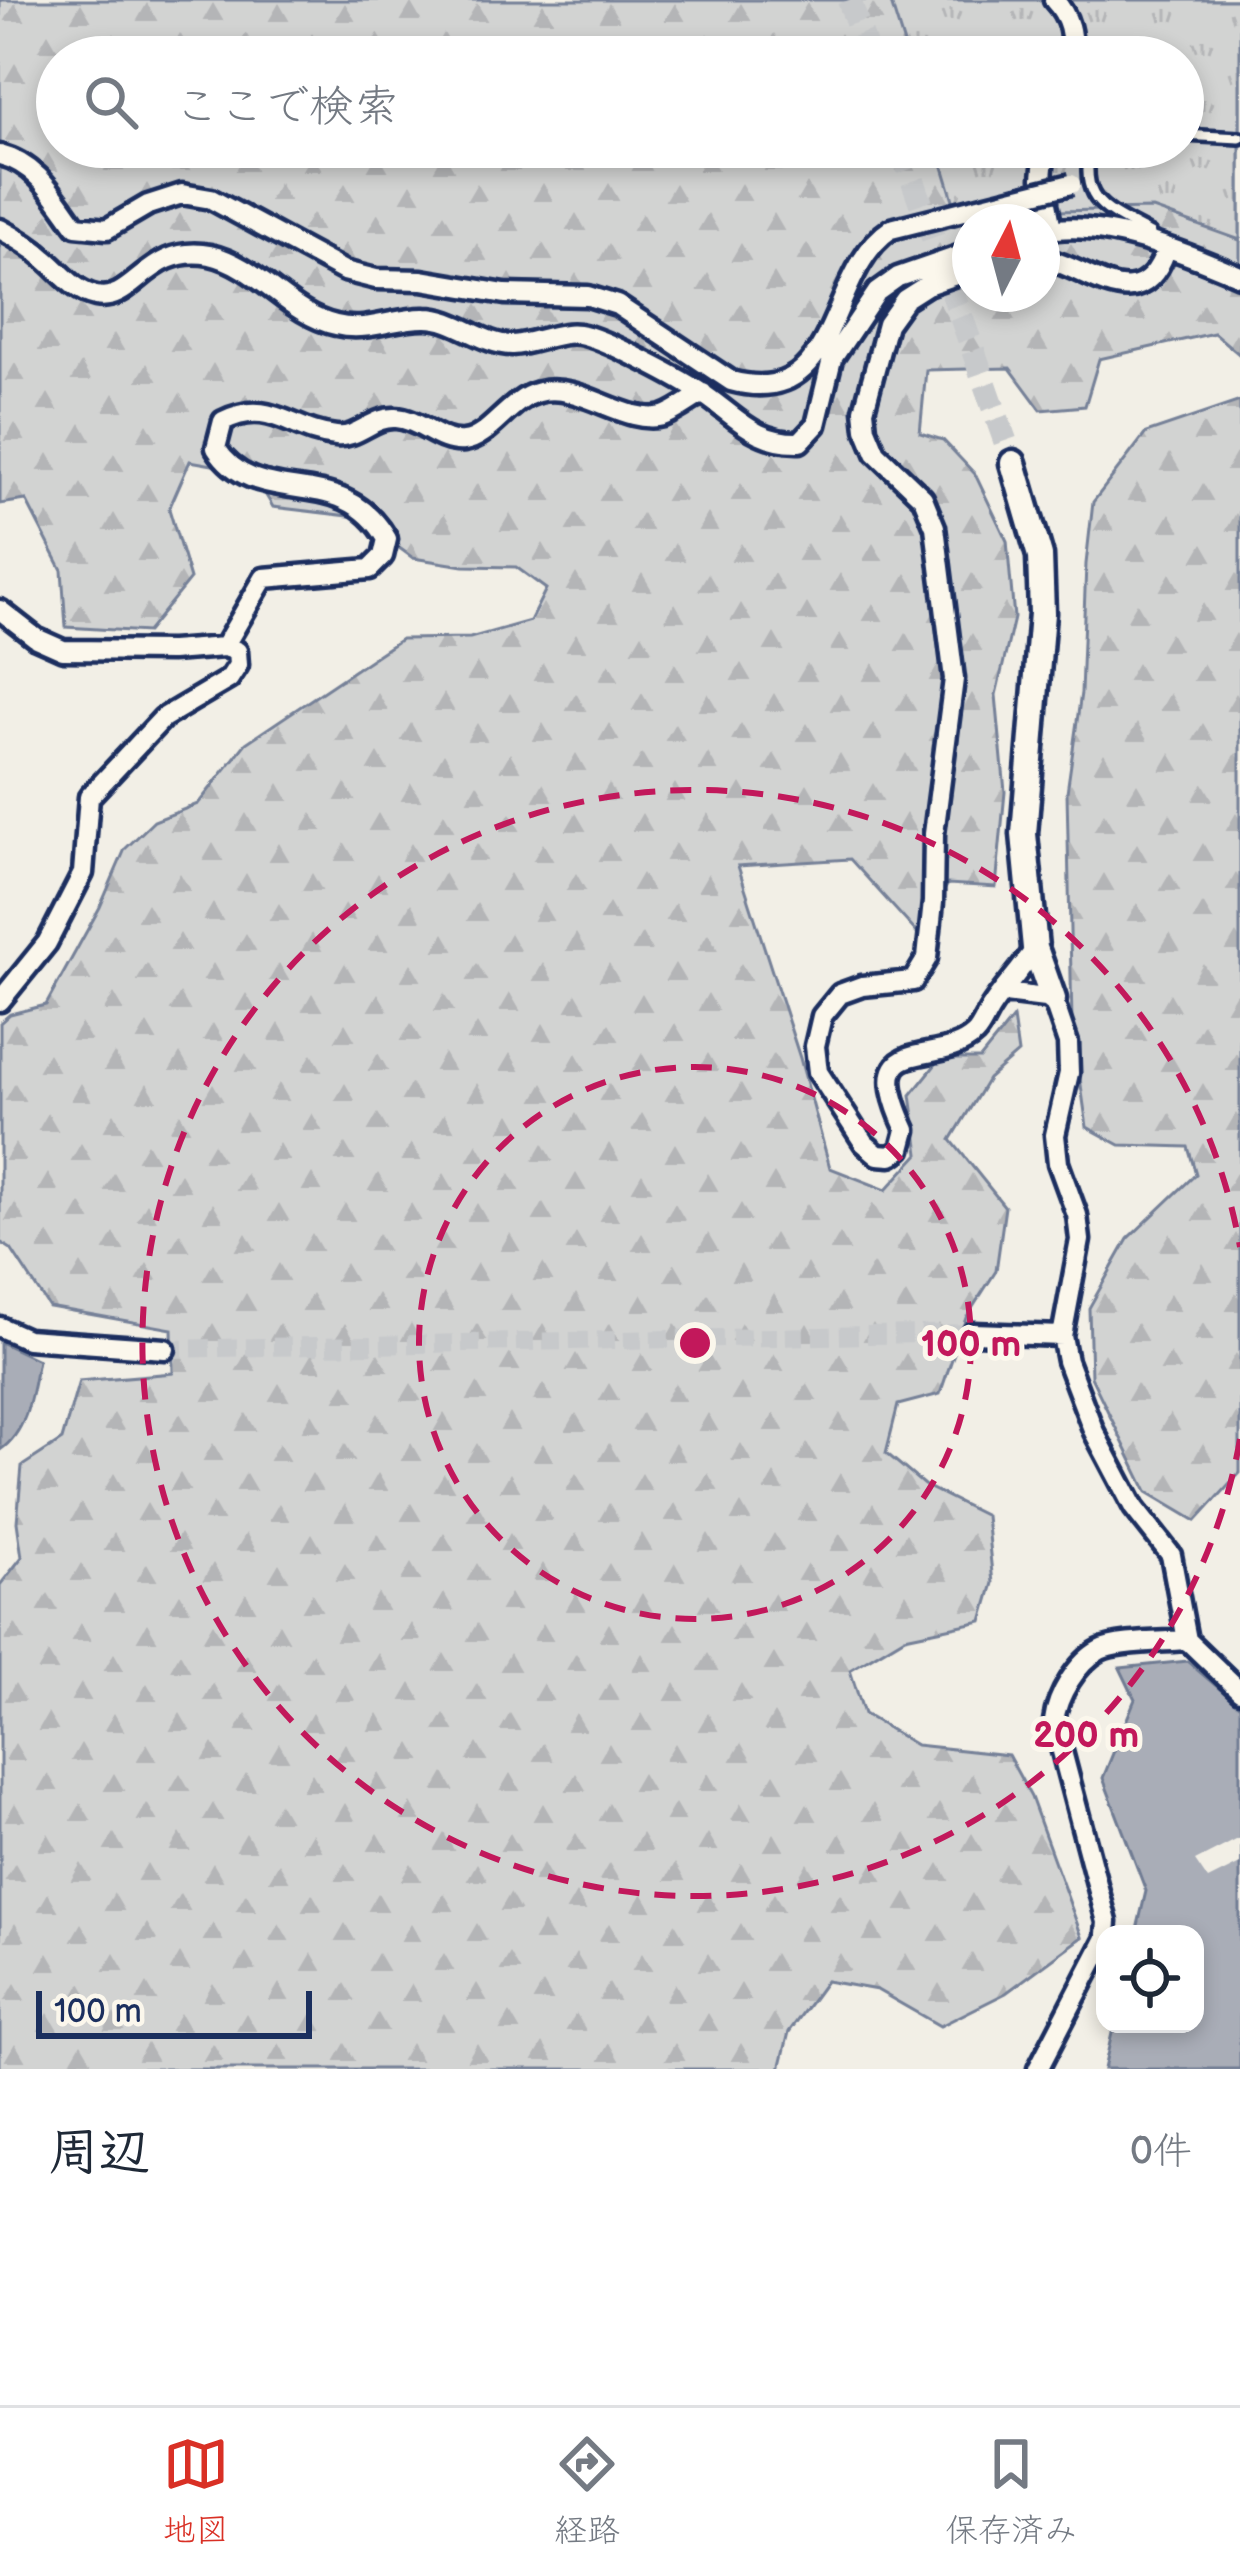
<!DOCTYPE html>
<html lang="ja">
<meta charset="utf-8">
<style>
body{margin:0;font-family:"Balsamiq Sans","Klee One",sans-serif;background:#f6f6f7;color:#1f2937}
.controls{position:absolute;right:36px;bottom:36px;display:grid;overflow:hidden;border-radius:24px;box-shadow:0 6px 18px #0003}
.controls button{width:108px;height:108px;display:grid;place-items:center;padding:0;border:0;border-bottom:3px solid #e0e1e3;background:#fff;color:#1f2937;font:60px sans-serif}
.compass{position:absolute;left:952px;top:204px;width:108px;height:108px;border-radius:50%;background:#fff;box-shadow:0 6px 18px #0003;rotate:6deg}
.scale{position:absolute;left:36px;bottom:30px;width:276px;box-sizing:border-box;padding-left:12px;border:6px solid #1b2f5e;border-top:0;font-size:33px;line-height:42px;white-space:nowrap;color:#1b2f5e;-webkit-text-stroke:9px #fbf7ec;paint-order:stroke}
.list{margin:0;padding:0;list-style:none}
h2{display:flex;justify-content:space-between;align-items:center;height:156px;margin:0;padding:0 48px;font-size:51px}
h2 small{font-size:39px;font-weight:400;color:#747a83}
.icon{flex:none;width:66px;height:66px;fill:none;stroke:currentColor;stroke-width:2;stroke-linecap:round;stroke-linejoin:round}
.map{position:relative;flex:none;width:1240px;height:2069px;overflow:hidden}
.search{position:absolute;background:#fff;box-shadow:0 6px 18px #0003;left:36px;right:36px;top:36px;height:132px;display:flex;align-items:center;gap:30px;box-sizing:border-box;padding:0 42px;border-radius:66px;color:#747a83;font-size:45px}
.sheet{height:336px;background:#fff}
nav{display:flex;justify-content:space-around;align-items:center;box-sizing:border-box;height:168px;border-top:3px solid #e0e1e3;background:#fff;font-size:33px;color:#747a83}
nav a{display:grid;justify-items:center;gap:6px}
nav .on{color:#d93025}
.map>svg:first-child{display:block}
</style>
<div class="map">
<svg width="1240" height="2069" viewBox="0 0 1240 2069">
<defs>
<pattern id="forest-firs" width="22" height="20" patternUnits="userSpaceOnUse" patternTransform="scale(3)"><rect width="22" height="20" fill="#d2d3d2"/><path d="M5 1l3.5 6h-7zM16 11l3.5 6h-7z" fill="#b4b5b7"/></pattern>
<pattern id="park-tufts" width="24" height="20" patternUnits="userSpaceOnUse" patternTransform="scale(3)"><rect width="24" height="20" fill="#d2d3d2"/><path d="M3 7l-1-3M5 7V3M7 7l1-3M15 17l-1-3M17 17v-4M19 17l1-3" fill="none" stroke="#b4b5b7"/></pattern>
</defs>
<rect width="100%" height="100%" fill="#f2efe6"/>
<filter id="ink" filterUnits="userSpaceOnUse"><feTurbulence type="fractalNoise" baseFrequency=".00833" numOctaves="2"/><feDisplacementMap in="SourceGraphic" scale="24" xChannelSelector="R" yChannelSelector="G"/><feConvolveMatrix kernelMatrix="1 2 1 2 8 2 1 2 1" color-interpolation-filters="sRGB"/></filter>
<g filter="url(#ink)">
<!-- forest -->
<path fill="url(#forest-firs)" stroke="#768198" stroke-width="3" fill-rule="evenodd" d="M0,0H1240V355L1214,333L1099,359L1085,406L1041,410L1010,368L926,370L920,433L943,440L975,474L1007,541L1014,618L996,695L1005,792L996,887L948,884L918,934L850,859L738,866L800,1058L830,1168L886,1190L919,1154L911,1095L940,1059H980L1013,1018L1018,1053L988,1079L951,1140L1005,1207L996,1271L966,1318L940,1394L898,1405L886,1453L924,1485L986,1516L993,1583L982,1621L905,1637L850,1670L864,1714L916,1745L1008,1755L1031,1797L1082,1937L1006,1993L940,2026L877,1990L826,1981L789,2032L780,2069H0V1585L22,1557L17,1522L22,1466L62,1440L79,1381L173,1373L172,1329L49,1307L11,1249L0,1242V1023L10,1014L46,1005L100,907L125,849L154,821L198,804L246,743L401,639L470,638L530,621L546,589L516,567L464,566L413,558L357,517L273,507L252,472L190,461L169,509L190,579L147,632L66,627L62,570L26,500L0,504ZM57,57H1183V147H57ZM970,222H1042V294H970Z
M1240,401V1473L1196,1521L1147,1492L1091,1377L1089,1308L1128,1239L1196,1174L1188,1147L1120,1145L1087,1127L1072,1022L1067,792L1081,693L1086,564L1093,502L1146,433Z"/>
<!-- park -->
<path fill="url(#park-tufts)" stroke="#768198" stroke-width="3" d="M890,0H1240V240L1153,209L957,213L937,147H1183V57H908Z"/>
<!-- water -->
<path fill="#a9adb7" stroke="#707b93" stroke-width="3" d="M0,1342L38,1360C32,1392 28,1431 0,1450Z
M1187,1661L1240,1706V2069H1104L1114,2024H1195V1934H1136L1146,1891L1103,1778L1135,1699L1120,1668Z"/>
<!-- pier -->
<path fill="#f2efe6" d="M1240,1838V1864L1208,1880L1195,1861Z"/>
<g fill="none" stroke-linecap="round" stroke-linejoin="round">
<!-- minor-tunnel -->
<path stroke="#c7c9cb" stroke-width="18" stroke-dasharray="18 9" stroke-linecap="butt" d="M165,1349L973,1333"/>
<!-- tertiary-tunnel -->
<path stroke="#c7c9cb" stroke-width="24" stroke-dasharray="24 12" stroke-linecap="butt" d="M849,0L869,57
M901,147L1013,463"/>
<defs>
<path id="service" d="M1183,135L1240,138
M1091,147C1078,202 1106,210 1150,234"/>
<path id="minor" d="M1054,0C1070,17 1073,35 1071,57
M1045,147L1042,178L1052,229
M0,155C37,164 54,196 76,226L107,229L148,205L182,194L211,199L344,271L376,279L422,280L505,294L588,296L617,305L731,381C843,411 825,272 891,229
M0,229C15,237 32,247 45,259C61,272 74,291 96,296C134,304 148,243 210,255C257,265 289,315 336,325C368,333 396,317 426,318C457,318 482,345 512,345C536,344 561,329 584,335C611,342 682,379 706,396C739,419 756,443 800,442L816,425L832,359L877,292L898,277L970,252
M1042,232C1097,216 1189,254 1240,276
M1042,258C1089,267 1140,324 1166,250
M970,270L927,285L905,299L887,324L864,410L866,429L876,453L923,498L935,527L954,679L934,834L933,902L927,958L913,981L862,986L840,994L822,1016L815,1046L818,1072L864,1143L878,1155L891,1156L901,1149L906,1130C859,1028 936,1071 975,1034C981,1028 985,1017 990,1009C1003,988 1022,970 1035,948
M0,610L36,638L63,650L171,651L224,647L237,651L238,665L229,679L163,718L89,797L83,873L47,943L0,1001
M224,647L264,578L370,569L383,556L387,539C342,460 257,513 216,448L223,421C271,397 291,432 336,436C358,439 373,416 396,418C420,419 439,444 464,441C490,438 509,399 539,392C580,381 625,426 663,416C676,412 691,400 703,393
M1005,993L1053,999L1068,1043L1069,1073L1055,1135L1058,1163L1077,1215L1080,1240L1062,1336L1067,1361L1094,1432L1134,1508L1171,1555L1187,1640L1240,1691
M0,1327L27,1339L165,1349
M973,1333L1062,1336
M1106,1934L1107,1922L1054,1721C1057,1696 1077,1662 1100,1650C1117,1641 1166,1642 1187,1640
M1038,2069L1105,1940"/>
<path id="tertiary" d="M1013,463L1040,556L1042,613L1024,834L1035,948L1053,999"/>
</defs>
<!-- service casing -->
<use href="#service" stroke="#1b2f5e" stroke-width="18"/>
<!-- minor casing -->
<use href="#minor" stroke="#1b2f5e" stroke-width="27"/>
<!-- tertiary casing -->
<use href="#tertiary" stroke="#1b2f5e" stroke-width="33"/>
<!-- service -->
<use href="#service" stroke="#fbf7ec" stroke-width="9"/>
<!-- minor -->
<use href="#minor" stroke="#fbf7ec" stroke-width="18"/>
<!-- tertiary -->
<use href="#tertiary" stroke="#fbf7ec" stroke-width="24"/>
<defs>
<path id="minor-bridge" d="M891,229L1071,184"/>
</defs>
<!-- minor-bridge casing -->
<use href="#minor-bridge" stroke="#1b2f5e" stroke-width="27" stroke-linecap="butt"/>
<!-- minor-bridge -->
<use href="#minor-bridge" stroke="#fbf7ec" stroke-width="18"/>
</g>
</g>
<!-- distance rings -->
<g fill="none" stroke="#c2185b" stroke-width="6" stroke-dasharray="21 15">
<circle cx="695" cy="1343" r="276"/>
<path d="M1240 1439A553 553 0 1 1 1240 1247"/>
</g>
<circle cx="695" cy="1343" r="18" fill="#c2185b" stroke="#fbf7ec" stroke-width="6"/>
<g font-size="36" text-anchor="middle" font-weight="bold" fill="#c2185b" stroke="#fbf7ec" stroke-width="10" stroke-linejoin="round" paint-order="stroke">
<text x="971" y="1356">100 m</text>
<text x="1086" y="1747">200 m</text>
</g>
</svg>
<div class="controls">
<button><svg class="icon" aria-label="locate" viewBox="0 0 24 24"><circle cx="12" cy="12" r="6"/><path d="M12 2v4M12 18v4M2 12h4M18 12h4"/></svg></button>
</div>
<svg class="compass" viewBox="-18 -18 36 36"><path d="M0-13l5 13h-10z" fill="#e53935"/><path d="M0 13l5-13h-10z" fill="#747a83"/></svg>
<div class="scale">100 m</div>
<div class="search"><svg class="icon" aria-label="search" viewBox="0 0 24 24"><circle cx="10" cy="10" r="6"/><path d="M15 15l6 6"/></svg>ここで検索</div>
</div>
<section class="sheet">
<h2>周辺<small>0件</small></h2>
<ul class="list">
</ul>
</section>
<nav>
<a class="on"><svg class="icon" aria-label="map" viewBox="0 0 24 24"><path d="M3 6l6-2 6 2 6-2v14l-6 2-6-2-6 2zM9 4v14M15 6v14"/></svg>地図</a>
<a><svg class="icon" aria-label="directions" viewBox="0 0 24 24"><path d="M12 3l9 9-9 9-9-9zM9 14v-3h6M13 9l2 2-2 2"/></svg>経路</a>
<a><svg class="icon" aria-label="saved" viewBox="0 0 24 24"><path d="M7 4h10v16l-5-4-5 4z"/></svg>保存済み</a>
</nav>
